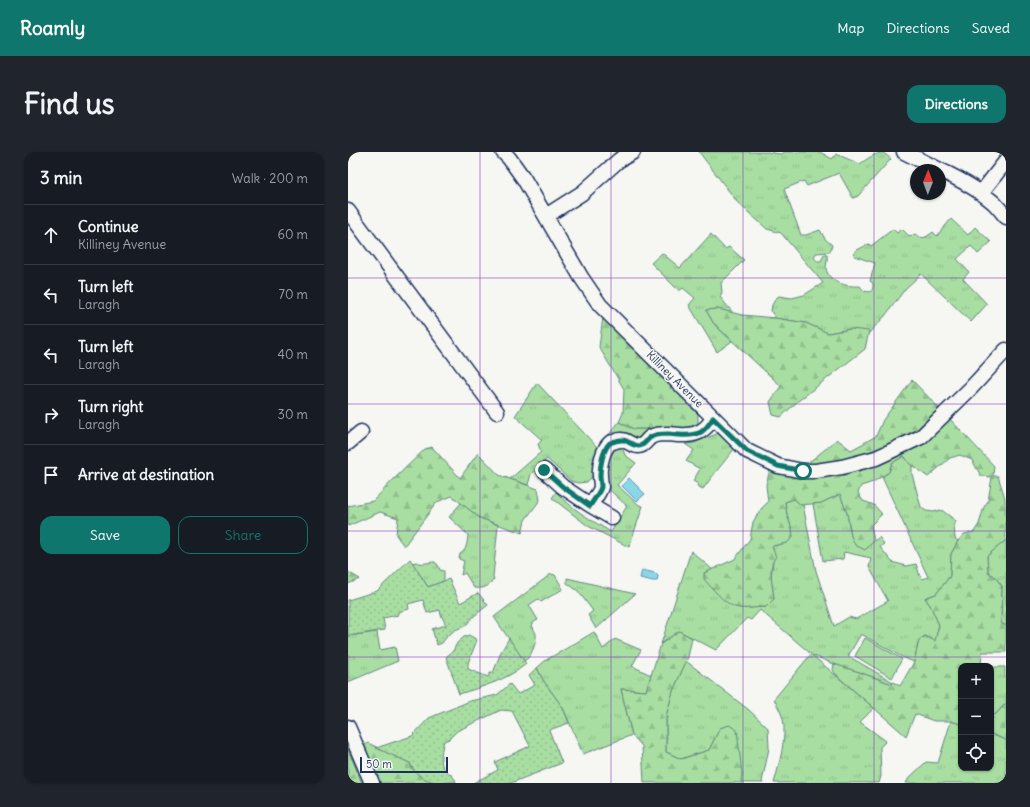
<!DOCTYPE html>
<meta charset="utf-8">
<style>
body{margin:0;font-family:Delius,sans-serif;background:#20242c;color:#f1f3f6}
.controls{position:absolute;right:12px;bottom:12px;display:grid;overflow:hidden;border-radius:8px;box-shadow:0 1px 3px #0004}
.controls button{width:36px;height:36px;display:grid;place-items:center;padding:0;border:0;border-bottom:1px solid #363941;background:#171b24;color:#f1f3f6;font:20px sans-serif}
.compass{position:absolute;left:562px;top:12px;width:36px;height:36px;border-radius:50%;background:#171b24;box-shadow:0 1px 3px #0004;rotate:1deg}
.scale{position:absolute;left:12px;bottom:10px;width:88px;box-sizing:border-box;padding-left:4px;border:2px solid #1b2f5e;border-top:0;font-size:11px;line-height:14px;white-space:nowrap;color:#1b2f5e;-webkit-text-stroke:3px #f6f6f2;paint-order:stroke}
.stop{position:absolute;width:12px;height:12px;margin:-9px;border:3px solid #0f766e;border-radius:50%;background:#fff}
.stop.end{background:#0f766e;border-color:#fff;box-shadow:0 1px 4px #0008}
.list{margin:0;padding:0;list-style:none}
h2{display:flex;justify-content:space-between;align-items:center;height:52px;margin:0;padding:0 16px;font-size:17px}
h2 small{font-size:13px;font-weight:400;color:#9ea1a6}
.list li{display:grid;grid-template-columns:26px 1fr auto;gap:12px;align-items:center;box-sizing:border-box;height:60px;padding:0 16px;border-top:1px solid #363941}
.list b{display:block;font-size:15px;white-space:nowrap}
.list p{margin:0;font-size:13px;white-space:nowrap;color:#9ea1a6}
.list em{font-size:13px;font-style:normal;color:#9ea1a6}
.actions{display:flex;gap:8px;padding:12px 16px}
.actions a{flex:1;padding:9px 0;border:1px solid #0f766e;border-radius:12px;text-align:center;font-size:14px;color:#0f766e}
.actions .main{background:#0f766e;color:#fff}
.icon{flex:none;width:22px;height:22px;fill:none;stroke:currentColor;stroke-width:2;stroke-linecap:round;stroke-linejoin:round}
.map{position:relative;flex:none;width:658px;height:631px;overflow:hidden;border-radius:12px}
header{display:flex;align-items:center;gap:24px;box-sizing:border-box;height:56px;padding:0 20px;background:#0f766e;color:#fff}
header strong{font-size:19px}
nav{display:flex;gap:22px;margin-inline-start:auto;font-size:14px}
.intro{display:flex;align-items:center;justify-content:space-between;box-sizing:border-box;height:96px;padding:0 24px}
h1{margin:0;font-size:28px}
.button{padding:10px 18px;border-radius:12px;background:#0f766e;color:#fff;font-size:14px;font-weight:700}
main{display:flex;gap:24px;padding:0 24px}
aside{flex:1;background:#171b24;border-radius:12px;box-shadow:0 1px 3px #0004}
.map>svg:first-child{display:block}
</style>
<header>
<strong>Roamly</strong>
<nav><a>Map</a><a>Directions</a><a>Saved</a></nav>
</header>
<div class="intro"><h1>Find us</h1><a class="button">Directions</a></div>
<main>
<aside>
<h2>3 min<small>Walk · 200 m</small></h2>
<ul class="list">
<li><svg class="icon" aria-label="ahead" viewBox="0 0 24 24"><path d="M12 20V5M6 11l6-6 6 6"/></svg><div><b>Continue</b><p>Killiney Avenue</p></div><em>60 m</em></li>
<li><svg class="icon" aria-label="left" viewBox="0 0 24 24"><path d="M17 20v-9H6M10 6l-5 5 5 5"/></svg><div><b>Turn left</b><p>Laragh</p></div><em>70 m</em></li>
<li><svg class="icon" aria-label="left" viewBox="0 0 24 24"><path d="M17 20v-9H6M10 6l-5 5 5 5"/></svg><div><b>Turn left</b><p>Laragh</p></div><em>40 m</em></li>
<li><svg class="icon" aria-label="right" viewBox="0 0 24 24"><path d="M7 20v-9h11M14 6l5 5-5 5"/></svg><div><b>Turn right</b><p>Laragh</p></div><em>30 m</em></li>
<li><svg class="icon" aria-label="arrive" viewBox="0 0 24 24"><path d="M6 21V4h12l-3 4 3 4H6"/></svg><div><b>Arrive at destination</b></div></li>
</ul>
<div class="actions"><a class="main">Save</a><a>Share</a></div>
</aside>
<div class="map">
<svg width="658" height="631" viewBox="0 0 658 631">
<defs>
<pattern id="grass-tufts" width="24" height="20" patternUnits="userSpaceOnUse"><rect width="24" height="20" fill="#a8dea1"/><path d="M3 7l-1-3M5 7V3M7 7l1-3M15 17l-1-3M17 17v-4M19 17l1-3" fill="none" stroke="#90bf8d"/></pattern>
<pattern id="forest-firs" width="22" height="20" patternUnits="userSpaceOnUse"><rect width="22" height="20" fill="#a8dea1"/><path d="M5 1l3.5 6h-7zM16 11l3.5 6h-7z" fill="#90bf8d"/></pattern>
<pattern id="park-dots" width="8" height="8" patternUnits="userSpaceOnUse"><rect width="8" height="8" fill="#a8dea1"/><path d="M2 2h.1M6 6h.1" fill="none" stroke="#90bf8d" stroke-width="1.8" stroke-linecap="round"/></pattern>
</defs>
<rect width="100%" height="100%" fill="#f6f6f2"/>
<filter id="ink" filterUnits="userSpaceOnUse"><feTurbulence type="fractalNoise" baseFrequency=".025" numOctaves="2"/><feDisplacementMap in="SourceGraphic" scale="8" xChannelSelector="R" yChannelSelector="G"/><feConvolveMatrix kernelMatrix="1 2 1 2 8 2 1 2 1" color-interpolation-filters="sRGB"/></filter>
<g filter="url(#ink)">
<!-- grass -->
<path fill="url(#grass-tufts)" stroke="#628680" d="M351,0H420L432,2L437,0H472L484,7L488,2L512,12C517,8 529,0 535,1C538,2 540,5 543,7L510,44L505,46L491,21L459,34L456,29L436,37L453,83H458L472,78L477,87L484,93L482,100L468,101L466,105C468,109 469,109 473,109L476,103H479C480,108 478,112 478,116C480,131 500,135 512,134L516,139C524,141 525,139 525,131L522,129L527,111L506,104L507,99L521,92L523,94L545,77L549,81L554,77L562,85L567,82C575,88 577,86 585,80L589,84L603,67L620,83L627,75L643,90L630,102L623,94L609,107L621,120L615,127L639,152L623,170L573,122L557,137L537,164L520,182L503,177L480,181L458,171L427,166L423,159L424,153L428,146L431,144L444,146L456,143L475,131L433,81L419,77L390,51Z
M363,82L377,97L381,95L396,108L373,131L374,140L372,145L385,161L370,157L358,158L366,172L384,189L369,200L341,153L347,146L335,136L331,139L303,111L314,101L332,116Z
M189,231L250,296L271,270L286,277H302L295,284L287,288L272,283L245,324L239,330L230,331L223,329L199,307L183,322L180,333L162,327L193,300L190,292L194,288L167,264Z
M371,281L387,296C376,310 365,323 355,337L349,334L350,332L345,329L352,317L338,309L346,298L337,292L346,291Z
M278,291L275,298L277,303L288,311L269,333L291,353L295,354L281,395L240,374L204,346L208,340C224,357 243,368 263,380L279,354L255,332L263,296Z
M556,304L564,313V322L573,355L578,359L586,360L592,358L595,359L608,369L606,374L607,386L610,389L603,402L602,424L588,442L577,446L582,453L591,473L587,489L577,484L571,488L566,510L556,506L513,482L500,504L545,530L544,532L511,520L493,515L464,503L526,556L512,570L538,589L532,595L533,624L531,631H426C431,614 439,583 435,567C433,560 429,553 426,547L463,502L412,458L403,468L399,466L368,498L331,479L313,492L343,399L365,418L356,421L397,456L418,455L426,447L423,425L425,408L423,394L439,391L444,377L439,363L437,350L446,347L453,353H455L468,419L486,474L501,465L508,467L540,449L521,415L523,406L496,400L495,407L475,409L465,352L473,351L492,342L499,361L503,384L517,397L531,385L536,392L532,395L544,410L558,414L568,412L572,424L575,427L580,425L534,325L541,320L544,311Z
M113,351L132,366L150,373L145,425L146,427C140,435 136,437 126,436L117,421L113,423L116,409L111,407L112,402C119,398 119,391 120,383L101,365Z
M658,388V474L653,471L654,434L647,425L640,420L639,404Z
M68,410C76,413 79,410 87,410L90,413L92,418L96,419V429L80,435L64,411Z
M203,422L207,423L215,437L193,450L190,447L181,453L190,468L186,470L184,473C185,476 187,479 188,482C189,490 183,506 176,509L146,465Z
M219,426L287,442L248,477L240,463L245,459L230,439L219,431Z
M29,480L32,498L47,495L50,509L0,530V484Z
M246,480L255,497L267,487L293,498L284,514L303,523L298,539L273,537L284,583L235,602L215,556L195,528L189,516L198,508L219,496Z
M338,509L401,558L420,576L421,596L414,630L415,631H393L394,621L372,576L361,598L333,607L318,600V564L325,539Z
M643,515H657V524L658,528V551L647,563L643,559Z
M603,569L613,572V616H643V582L658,588V631H558L561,626L578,610L590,611Z"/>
<!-- forest -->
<path fill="url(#forest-firs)" stroke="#628680" d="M370,157L394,163L427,166L458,171L480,181L503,177L521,179L517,197L450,249L433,265L425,263L422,250L433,234L366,172L358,158Z
M255,165L350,262V273L340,277H286L271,270L275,261L276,237L251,195Z
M564,228L591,256L569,277L542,292L493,310L481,312H459C469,303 480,296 489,287L503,298L516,291L528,284L535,268Z
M600,265L646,314L645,324H650L657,346L658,388L639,404L640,420L647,425L654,434L653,471L658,474V500H634L633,514H613V572L603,569H586L567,562L558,584L488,523L485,518L486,512L511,520L544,532L545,530L552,534L566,510L571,488L577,484L587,489L591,473L582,453L577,446L588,442L602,424L603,402L610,389L616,382L626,380L631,372L636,355L640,349L644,325L633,324L624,308L612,303L602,306L580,325L562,312L556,304L544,311L541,320L525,330L513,334L510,341L515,349L526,353L534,362L523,373L526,389L517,398L507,393L503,384L499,361L492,342L473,351L453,353L446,347L437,350L439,363L444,377L445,385L439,391L424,394L428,405C419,414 425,435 426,447L418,455C408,455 396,458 387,455C376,451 363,435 356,427V421L387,407L402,387L405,370L413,357L420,350L418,333L422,317L451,325L474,326L493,322L546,304Z
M84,295L112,326L130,301L151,323L190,337L192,348L177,368L174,381L132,366L104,344L89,350L56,394L48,383L50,366L32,360L0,374V354L25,349L45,328L77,297Z
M0,420L12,427L0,432Z
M331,479L344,486L340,505L325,539L318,564V600L333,607L361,598L372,576L381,573L389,578L394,621L393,631H296L294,594L284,583L273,537L298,539L313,492Z
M658,551V588L643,582V559L647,563Z
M20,591L62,611L64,617L89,631H108H32L15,594Z
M0,597L14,631H0Z"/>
<!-- park -->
<path fill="url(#park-dots)" stroke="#628680" d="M62,407L80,435L101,427L112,451L130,441L140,453L126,464L117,474L107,478L100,483L94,491L89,493L84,477L98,473L93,463L92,458L79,461L75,448L60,452L61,457L50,460V463L35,466L37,478L0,484V448L29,439Z
M121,483L129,488L120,511V517L140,525L142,521H145L153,500L161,486L174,506L178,512C159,528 134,535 111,542L98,505L105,499L109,491L116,485Z
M189,516L195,528L215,556L221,571L201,578L214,611L163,631H125L150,618L147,610L182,594L164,559L153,558L109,579L101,587L96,589C94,596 91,608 95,615C99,621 106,623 108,630C88,631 71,631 62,611L28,596L64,584L81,566L122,549L149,543L162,532L170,542L187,533L181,523Z"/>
<!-- pitch -->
<path fill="#a8dea1" stroke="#628680" d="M517,486L554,507L544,526L507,504Z"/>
<!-- water -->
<path fill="#89d7e8" stroke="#5d94b1" d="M281,326L297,342L289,349L274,334Z
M294,418L307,421L310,424L309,429H305L292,426Z"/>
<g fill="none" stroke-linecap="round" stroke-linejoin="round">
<defs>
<path id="minor" d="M155,0L161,6L176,27L233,125L252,153L394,294L399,299L430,314L455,319H468L494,315L528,306L573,285L623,236L658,198
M556,0L592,18
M592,18C611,27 630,37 646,51C650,55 654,60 658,65
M633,41L658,9
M0,59L149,260
M198,64L234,41L271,8L285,0
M0,291L13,280
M196,318L215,335L242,353C245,349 252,340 253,335C253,331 252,327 252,323C251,314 255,297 262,291C264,290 266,290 268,289C279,285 281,294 290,294C298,294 298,286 305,284C309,282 315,282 320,282C330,283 343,285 353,279C358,276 362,271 365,266
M242,353L264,366
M0,575L24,631"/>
</defs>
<!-- minor casing -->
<use href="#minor" stroke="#1b2f5e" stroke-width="17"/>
<!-- minor -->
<use href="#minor" stroke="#f6f6f2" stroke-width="14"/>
</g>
</g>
<g fill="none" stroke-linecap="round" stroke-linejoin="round" filter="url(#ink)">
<!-- route -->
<path stroke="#0f766e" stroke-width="5" d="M196,318L215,335L242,354C245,349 252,340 253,335C253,331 252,327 252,323C252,314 255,297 262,291C262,291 267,289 268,289C279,285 281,293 290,294C298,294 298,286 305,284C309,282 315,282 320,282C330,283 344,285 353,280C358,277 362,271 365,266L399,299L430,314L455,319"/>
</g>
<!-- grid -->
<path fill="none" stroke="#7b2cbf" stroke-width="1" stroke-opacity="0.55" d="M132,0V631M263,0V631M395,0V631M526,0V631M0,126H658M0,252H658M0,379H658M0,505H658"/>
<g text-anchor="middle" stroke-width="3" stroke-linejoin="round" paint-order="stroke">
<!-- street labels -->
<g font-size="11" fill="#1b2f5e" stroke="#f6f6f2">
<text transform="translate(327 227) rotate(45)" y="4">Killiney Avenue</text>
</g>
</g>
</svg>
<div class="controls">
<button>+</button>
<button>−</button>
<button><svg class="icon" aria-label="locate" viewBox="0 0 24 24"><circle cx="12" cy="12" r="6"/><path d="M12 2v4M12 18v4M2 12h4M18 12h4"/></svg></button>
</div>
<svg class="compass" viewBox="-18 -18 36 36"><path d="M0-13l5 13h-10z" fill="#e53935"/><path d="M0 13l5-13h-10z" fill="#9ea1a6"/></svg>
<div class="scale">50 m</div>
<div class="stop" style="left:455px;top:319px"></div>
<div class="stop end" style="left:196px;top:318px"></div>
</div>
</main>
